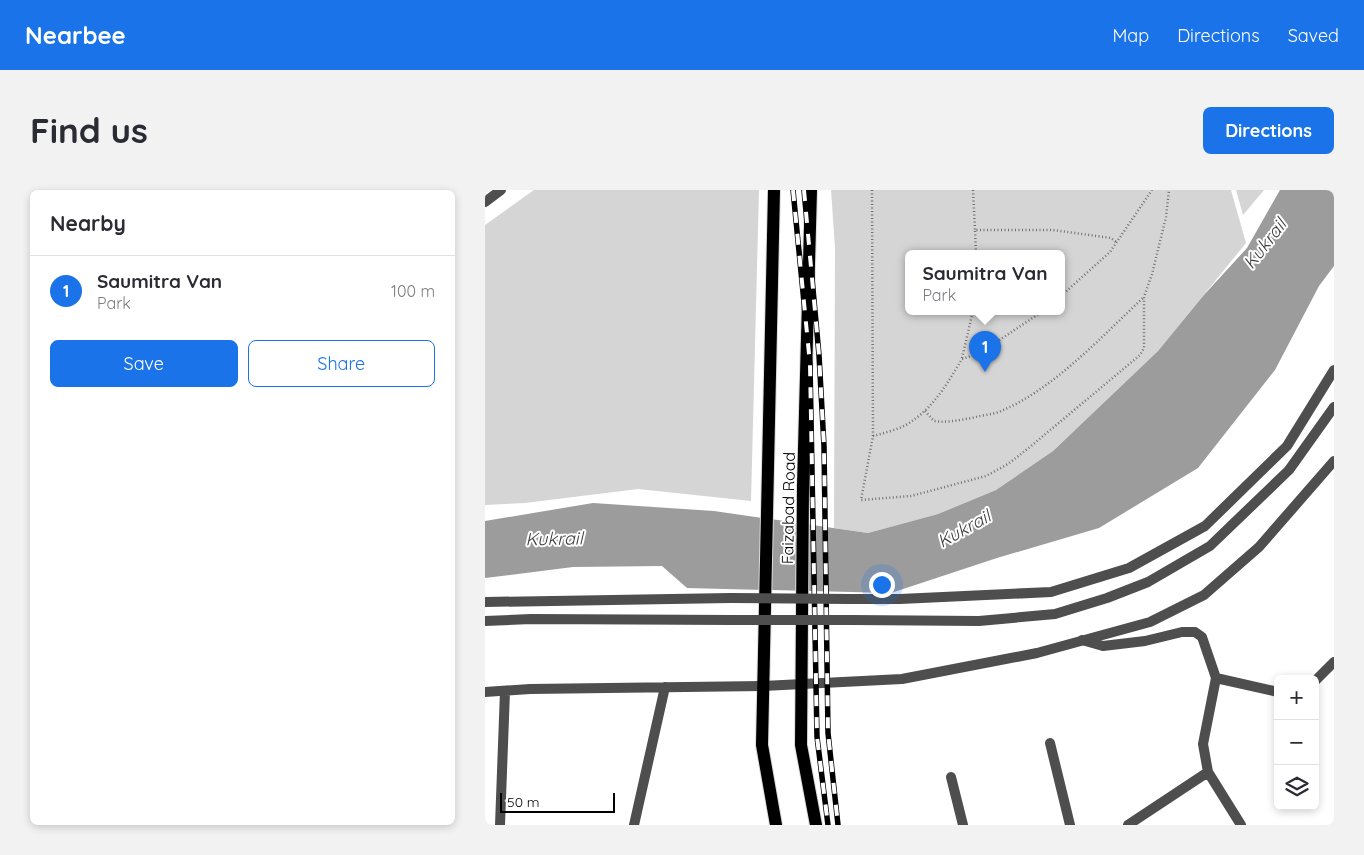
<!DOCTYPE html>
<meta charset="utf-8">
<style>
body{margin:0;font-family:Quicksand,sans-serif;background:#f2f2f3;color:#2b2b33}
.controls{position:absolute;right:15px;bottom:15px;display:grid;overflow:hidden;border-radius:8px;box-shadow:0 2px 8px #0003}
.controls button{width:45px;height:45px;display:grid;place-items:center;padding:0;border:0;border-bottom:1px solid #e1e1e2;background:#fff;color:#2b2b33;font:25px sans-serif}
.scale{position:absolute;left:15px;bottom:12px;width:115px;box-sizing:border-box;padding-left:5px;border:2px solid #000;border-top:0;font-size:14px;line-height:18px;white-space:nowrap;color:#000;-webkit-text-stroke:4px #fff;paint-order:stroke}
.you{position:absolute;left:396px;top:394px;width:18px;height:18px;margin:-12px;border:4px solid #fff;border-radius:50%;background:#1a73e8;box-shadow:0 0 0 8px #1a73e833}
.badge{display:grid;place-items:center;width:32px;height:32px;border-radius:50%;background:#1a73e8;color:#fff;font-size:16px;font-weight:700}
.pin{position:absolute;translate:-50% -41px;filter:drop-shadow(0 1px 2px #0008)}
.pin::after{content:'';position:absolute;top:26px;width:18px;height:15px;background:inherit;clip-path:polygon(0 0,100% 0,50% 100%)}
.popup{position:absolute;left:420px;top:60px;width:160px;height:65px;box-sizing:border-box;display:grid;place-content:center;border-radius:8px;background:#fff;filter:drop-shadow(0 1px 4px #0005);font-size:16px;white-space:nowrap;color:#7c7c81}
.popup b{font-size:19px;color:#2b2b33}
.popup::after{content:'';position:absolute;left:50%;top:100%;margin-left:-10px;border:10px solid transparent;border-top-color:#fff}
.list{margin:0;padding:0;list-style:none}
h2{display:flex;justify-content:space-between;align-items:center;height:65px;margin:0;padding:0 20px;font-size:21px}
h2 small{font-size:16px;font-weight:400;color:#7c7c81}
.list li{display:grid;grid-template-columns:32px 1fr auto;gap:15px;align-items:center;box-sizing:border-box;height:70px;padding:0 20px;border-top:1px solid #e1e1e2}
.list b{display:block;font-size:19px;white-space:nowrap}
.list p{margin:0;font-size:16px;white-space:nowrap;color:#7c7c81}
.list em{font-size:16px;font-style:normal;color:#7c7c81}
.actions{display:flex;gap:10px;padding:15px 20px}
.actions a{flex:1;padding:11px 0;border:1px solid #1a73e8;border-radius:8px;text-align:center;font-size:18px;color:#1a73e8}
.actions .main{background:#1a73e8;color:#fff}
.icon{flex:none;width:28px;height:28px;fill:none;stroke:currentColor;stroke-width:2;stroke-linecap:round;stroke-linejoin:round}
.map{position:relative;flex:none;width:849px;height:635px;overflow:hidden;border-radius:8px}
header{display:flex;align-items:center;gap:30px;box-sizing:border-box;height:70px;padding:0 25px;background:#1a73e8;color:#fff}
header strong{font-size:24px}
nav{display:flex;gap:28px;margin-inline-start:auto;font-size:18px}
.intro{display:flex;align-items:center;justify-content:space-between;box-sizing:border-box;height:120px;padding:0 30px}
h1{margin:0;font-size:35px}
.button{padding:12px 22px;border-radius:8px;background:#1a73e8;color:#fff;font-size:18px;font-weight:700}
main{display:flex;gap:30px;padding:0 30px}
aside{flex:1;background:#fff;border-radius:8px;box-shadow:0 2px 8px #0003}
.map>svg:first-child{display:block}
</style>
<header>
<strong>Nearbee</strong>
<nav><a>Map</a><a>Directions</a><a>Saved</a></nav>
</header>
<div class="intro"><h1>Find us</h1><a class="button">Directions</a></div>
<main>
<aside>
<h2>Nearby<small></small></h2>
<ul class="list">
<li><span class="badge">1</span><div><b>Saumitra Van</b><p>Park</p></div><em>100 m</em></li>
</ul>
<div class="actions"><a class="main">Save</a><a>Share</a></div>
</aside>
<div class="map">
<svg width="849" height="635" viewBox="0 0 849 635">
<rect width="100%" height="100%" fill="#fff"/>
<!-- green -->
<path fill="#d5d5d5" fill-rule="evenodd" d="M49,0H274L266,311L153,299L40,313L0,315V35Z
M346,0H746L761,53L673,161L568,261L511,300L453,324L383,343L349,338L350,58ZM424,63H576V121H424Z
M751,0H779L758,25Z"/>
<!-- water -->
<path fill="#9c9c9c" d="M795,0H849V76L834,96L790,180L713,278L614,338L512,368L406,403L202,398L177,376L88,377L0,388V331L108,313L229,321L383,343L453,324L511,300L568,261L673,161L718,106L762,58Z"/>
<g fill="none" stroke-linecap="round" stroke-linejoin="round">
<defs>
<path id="primary" d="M289,0L277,555L291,635
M326,0L318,296L316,555L331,635"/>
</defs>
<!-- primary casing -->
<use href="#primary" stroke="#dbdbdb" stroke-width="14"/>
<!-- path -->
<path stroke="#707070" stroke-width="2.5" stroke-dasharray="1 2.5" stroke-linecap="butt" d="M387,0L388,246L376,310L426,306L501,286L523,274L545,257L655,165L659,158V107L667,84L681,27L684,0
M488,0L490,40
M491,63L490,40H568L626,48L631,52
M576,106L625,62L667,0
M477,168L488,121
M440,221L449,231C462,233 474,230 487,228C496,225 507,225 516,221C569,199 617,146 659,107
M388,246C399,243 411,240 421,235C448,219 462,194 477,169L495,163L558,121"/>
<!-- minor -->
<path stroke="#4e4e4e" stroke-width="10" d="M0,12L16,0
M597,450L618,456L660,451L697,442H710L717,447L731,488L718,554L723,582L756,635
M731,488L793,502
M830,491L849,472
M0,502L45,499L278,496
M565,553L585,635
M466,587L478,635
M15,635L20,501
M149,635L180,497
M643,635L723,582"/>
<!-- tertiary -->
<path stroke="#4e4e4e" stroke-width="10" d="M364,409H415L566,402L644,378L720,336L802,256L849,180
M0,412L246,408
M367,430L494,431L570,424L622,408L663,392L725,356L804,280L849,217
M0,431L46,429L248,430
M278,496L417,489L552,463L665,432L719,405L774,357L849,271"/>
<!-- primary -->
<use href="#primary" stroke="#000" stroke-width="12"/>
<defs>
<path id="rail" d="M308,0L325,174L332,547L343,635
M319,0L334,165L339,256L343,543L353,635"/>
</defs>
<!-- rail casing -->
<use href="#rail" stroke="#000" stroke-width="5.5"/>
<!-- rail -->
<use href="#rail" stroke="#fff" stroke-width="4" stroke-dasharray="11" stroke-linecap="butt"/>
<!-- tertiary-bridge -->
<path stroke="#4e4e4e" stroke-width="10" d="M246,408L364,409
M248,430H367"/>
</g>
<g text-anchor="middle" stroke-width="4" stroke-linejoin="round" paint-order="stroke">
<!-- street labels -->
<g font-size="16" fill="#000" stroke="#fff">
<text transform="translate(303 318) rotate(-89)" y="6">Faizabad Road</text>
</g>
<!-- water labels -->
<g font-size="18" font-style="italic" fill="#3d3d3d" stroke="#fff">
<text transform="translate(780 54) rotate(-52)" y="6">Kukrail</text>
<text transform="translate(479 339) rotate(-29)" y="6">Kukrail</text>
<text transform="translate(69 349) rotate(-1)" y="6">Kukrail</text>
</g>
</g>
</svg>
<div class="controls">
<button>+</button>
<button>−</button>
<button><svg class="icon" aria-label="layers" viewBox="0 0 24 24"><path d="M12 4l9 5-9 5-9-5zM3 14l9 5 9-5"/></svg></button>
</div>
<div class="scale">50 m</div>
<div class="you"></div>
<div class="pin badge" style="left:500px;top:182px">1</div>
<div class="popup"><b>Saumitra Van</b>Park</div>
</div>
</main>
